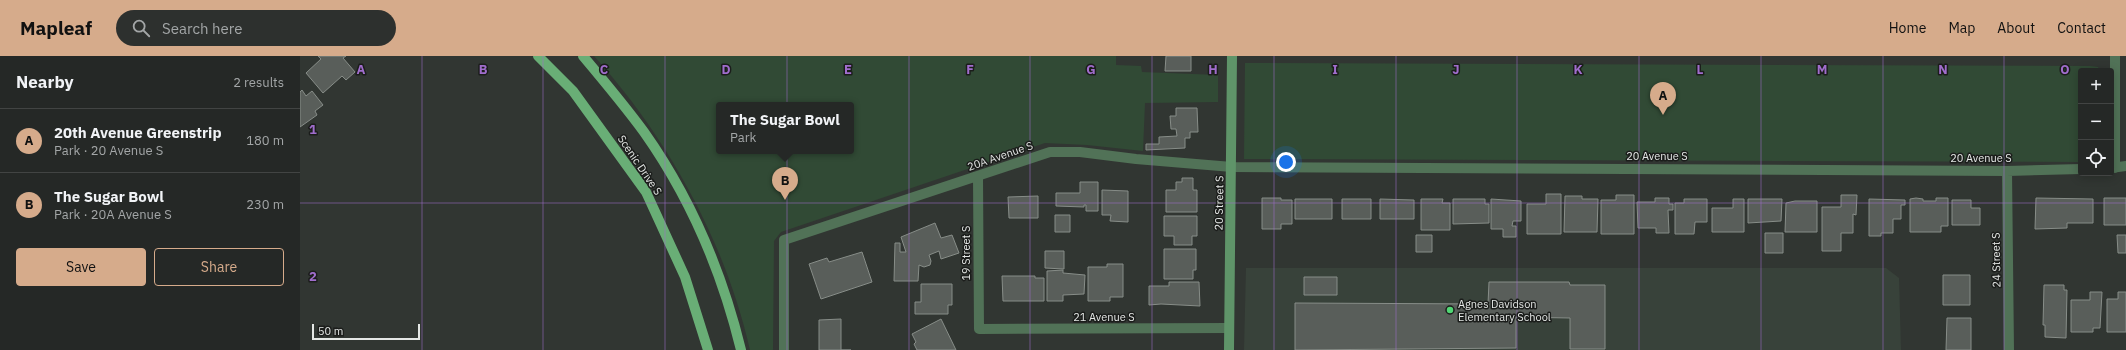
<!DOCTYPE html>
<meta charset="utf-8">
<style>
body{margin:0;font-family:"IBM Plex Sans",sans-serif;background:#2d302e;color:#f1f3f6}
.controls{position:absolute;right:12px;top:12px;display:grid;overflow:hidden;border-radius:4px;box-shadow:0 2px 10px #0003}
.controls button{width:36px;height:36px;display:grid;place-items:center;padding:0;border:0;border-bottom:1px solid #424443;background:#252826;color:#f1f3f6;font:20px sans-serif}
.scale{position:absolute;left:12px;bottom:10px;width:108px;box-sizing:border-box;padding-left:4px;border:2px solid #e4e7e5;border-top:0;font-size:11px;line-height:14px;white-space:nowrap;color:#e4e7e5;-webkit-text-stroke:3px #1b1d1b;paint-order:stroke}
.you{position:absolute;left:986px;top:106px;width:14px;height:14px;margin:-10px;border:3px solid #fff;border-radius:50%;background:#1a73e8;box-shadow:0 0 0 6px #1a73e833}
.badge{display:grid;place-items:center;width:26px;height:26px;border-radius:50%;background:#d6ab8b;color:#111;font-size:13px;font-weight:700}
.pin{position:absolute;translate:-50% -33px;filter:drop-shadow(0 1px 2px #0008)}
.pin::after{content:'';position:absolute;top:21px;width:14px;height:12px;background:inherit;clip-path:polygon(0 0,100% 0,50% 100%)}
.popup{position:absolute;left:416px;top:46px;width:138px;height:52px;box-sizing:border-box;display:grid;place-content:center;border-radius:4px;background:#252826;filter:drop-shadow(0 1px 3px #0005);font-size:13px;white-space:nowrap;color:#a3a6a7}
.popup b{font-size:15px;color:#f1f3f6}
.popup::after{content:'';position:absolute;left:50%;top:100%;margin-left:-8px;border:8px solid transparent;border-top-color:#252826}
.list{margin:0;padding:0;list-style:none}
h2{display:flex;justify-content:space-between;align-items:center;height:52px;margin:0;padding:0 16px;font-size:17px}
h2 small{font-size:13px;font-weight:400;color:#a3a6a7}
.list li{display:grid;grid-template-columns:26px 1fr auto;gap:12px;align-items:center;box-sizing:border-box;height:64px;padding:0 16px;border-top:1px solid #424443}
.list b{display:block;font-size:15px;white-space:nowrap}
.list p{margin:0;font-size:13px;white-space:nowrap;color:#a3a6a7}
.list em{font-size:13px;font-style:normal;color:#a3a6a7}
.actions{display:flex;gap:8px;padding:12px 16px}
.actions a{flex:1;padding:9px 0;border:1px solid #d6ab8b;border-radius:4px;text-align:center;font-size:14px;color:#d6ab8b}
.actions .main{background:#d6ab8b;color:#111}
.icon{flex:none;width:22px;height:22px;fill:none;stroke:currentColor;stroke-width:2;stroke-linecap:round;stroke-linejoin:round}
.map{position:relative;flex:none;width:1826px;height:294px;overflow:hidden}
header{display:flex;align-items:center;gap:24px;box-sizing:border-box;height:56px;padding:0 20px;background:#d6ab8b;color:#111}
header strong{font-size:19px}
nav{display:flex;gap:22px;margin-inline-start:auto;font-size:14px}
.search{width:280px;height:36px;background:#2d302e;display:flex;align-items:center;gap:10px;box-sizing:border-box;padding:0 14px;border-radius:22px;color:#a3a6a7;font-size:15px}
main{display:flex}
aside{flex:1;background:#252826}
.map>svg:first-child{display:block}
</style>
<header>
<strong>Mapleaf</strong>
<div class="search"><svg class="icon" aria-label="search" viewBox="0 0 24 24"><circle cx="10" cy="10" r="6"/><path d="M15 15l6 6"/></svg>Search here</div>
<nav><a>Home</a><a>Map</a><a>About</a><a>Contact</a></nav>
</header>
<main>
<aside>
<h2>Nearby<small>2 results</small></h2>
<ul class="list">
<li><span class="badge">A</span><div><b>20th Avenue Greenstrip</b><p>Park · 20 Avenue S</p></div><em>180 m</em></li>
<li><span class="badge">B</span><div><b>The Sugar Bowl</b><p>Park · 20A Avenue S</p></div><em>230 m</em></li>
</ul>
<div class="actions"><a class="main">Save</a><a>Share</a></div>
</aside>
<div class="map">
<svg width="1826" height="294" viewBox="0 0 1826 294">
<rect width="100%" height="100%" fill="#313632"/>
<!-- built -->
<path fill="#38423a" d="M946,212H1586L1599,222L1601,294H944Z"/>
<!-- green -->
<path fill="#314a35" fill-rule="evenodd" d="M294,0H816V9L841,10L842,16L918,19V46L845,47L843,95L787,89L745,87L481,176L474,185L473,294H450C425,185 368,82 294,0ZM419,49H551V95H419Z
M945,7L1790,10L1798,11L1800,15H1781V106L944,103Z"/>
<!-- building -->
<path fill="#595e5a" stroke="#878d88" d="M18,0H46L43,2L55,16L46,24L42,20L23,37L6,17L21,3Z
M866,0H891V15H865Z
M2,34L6,40L12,35L23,49L15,55L17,59L0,71V36Z
M876,52H897L898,76H890V82H885V92L846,94V88H859V81L877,80L876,73H871L870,60H876Z
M882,122H893V134H897V156H866V134H876V126H882Z
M780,126H798V155H786V149H784V151L756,150V137H780Z
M802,134L828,135V166L810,165L811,159H802Z
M1246,138H1261V178H1227V148H1246Z
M1316,139H1334V178H1301V144H1316Z
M1541,139H1557L1556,159L1553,158V177H1541V195H1522V151H1541Z
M738,140V162H709L708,141Z
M1265,140H1282V143H1298L1297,176H1264Z
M962,142H981V144H992V168H981V173H962Z
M1355,142H1369V148H1373V154H1368L1369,177H1356V172H1338L1337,146H1355Z
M1616,142L1623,143V145H1636V142H1648V170H1641V176H1610V143Z
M1736,142L1793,143V167H1767V172L1735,173Z
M1804,142H1826V169H1804Z
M995,143H1032V163H995Z
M1042,143H1071V163H1042Z
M1080,143L1114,144V163H1080Z
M1121,143H1143L1142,147H1150V174H1121Z
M1153,143H1185V148H1189V167L1153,168Z
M1191,143L1221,145V165H1213L1212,170H1216V181H1203V173H1191Z
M1384,143H1407V166H1395L1394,178H1375V147H1384Z
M1433,143H1444V176H1412V152H1433Z
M1448,143H1482L1481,165L1448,167Z
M1569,143L1605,144V149H1601V163H1593V177H1581V180H1569Z
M1652,144H1671V152H1680V169H1652Z
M1495,145H1517V176H1485L1486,147Z
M755,159H770V176H755Z
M864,160H897V180H892V189H874V180H864Z
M635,167L641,182L652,179L659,197L641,203L639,195L629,199L631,205L630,209L624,211L619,209L618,225H594L595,187H600V196H606L601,181Z
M1465,177H1483V197H1465Z
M1116,179H1132V196H1116Z
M1817,179H1826V197H1818Z
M864,193H896V214H893V223H864Z
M745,195H764V213L745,212Z
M562,196L572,226L521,243L509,208L527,202L529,206Z
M807,208H823V241H810V245H788V211H807Z
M763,214V217L785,219L784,238L763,239V245H747V215Z
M1643,219H1670V249H1643Z
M702,220H735V222H744V245H703Z
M1004,221H1037V239H1004Z
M869,226H899L900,250L861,248L849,249V230H869Z
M1189,226H1269L1270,229H1305V293H1270V262L1216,261V292L995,294V247L1188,248Z
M621,228H652V249H648V258H615V246H621Z
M1744,229H1764V234H1767L1766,282L1745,281V269H1743Z
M1790,236H1802L1800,272H1793V276H1771V244H1790Z
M1818,236H1826V276H1807V243H1818Z
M1647,262H1671V294H1646Z
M541,263V294H551H519V264Z
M641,263L656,294H617L614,288L616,286L612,278Z"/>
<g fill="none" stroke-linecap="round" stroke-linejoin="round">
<!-- street -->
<path stroke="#517257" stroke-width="10" d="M1811,112L1826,110
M1815,112V0
M1707,115L1709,294
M678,121L679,273L929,272
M484,294V184L750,96H780L836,103L932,111L1707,115L1781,113"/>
<!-- secondary -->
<path stroke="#5f9469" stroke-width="10" d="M929,294L932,0"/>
<!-- primary -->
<path stroke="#69ae76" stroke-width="10" d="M238,0L273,35L346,136L385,221L408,294
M283,0C304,25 325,50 344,76C390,141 422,216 441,294"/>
</g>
<!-- grid -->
<path fill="none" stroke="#a06dcc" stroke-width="1" stroke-opacity="0.55" d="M122,0V294M243,0V294M365,0V294M487,0V294M609,0V294M730,0V294M852,0V294M974,0V294M1096,0V294M1217,0V294M1339,0V294M1461,0V294M1583,0V294M1704,0V294M0,147H1826"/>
<!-- markers -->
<circle fill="#50d674" stroke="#1b1d1b" stroke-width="1.5" cx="1150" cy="254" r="4"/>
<g text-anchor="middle" stroke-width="3" stroke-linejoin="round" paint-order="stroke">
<!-- street labels -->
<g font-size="11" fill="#e4e7e5" stroke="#1b1d1b">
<text transform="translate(700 100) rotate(-19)" y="4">20A Avenue S</text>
<text x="1357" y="104">20 Avenue S</text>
<text x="1681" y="106">20 Avenue S</text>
<text transform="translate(340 109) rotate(56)" y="4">Scenic Drive S</text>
<text transform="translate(919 147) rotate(-89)" y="4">20 Street S</text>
<text transform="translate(666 197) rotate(-90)" y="4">19 Street S</text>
<text transform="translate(1696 204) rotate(-91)" y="4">24 Street S</text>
<text x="804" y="265">21 Avenue S</text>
</g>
<!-- poi labels -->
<g font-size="11" fill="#e4e7e5" stroke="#1b1d1b" text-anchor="start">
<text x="1158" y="252">Agnes Davidson<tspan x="1158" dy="13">Elementary School</tspan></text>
</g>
</g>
<g font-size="13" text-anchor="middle" font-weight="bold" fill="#a06dcc" stroke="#1b1d1b" stroke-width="3" stroke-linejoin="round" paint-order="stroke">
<text x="61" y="18">A</text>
<text x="183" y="18">B</text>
<text x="304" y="18">C</text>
<text x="426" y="18">D</text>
<text x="548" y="18">E</text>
<text x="670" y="18">F</text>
<text x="791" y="18">G</text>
<text x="913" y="18">H</text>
<text x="1035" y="18">I</text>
<text x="1156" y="18">J</text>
<text x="1278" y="18">K</text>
<text x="1400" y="18">L</text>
<text x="1522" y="18">M</text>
<text x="1643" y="18">N</text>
<text x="1765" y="18">O</text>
<text x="13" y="78">1</text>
<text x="13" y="225">2</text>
</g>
</svg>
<div class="controls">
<button>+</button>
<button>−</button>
<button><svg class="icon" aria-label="locate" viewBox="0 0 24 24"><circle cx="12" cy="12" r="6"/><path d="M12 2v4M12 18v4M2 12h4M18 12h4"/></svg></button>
</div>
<div class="scale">50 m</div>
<div class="you"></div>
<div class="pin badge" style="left:1363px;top:59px">A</div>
<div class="pin badge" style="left:485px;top:144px">B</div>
<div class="popup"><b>The Sugar Bowl</b>Park</div>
</div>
</main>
